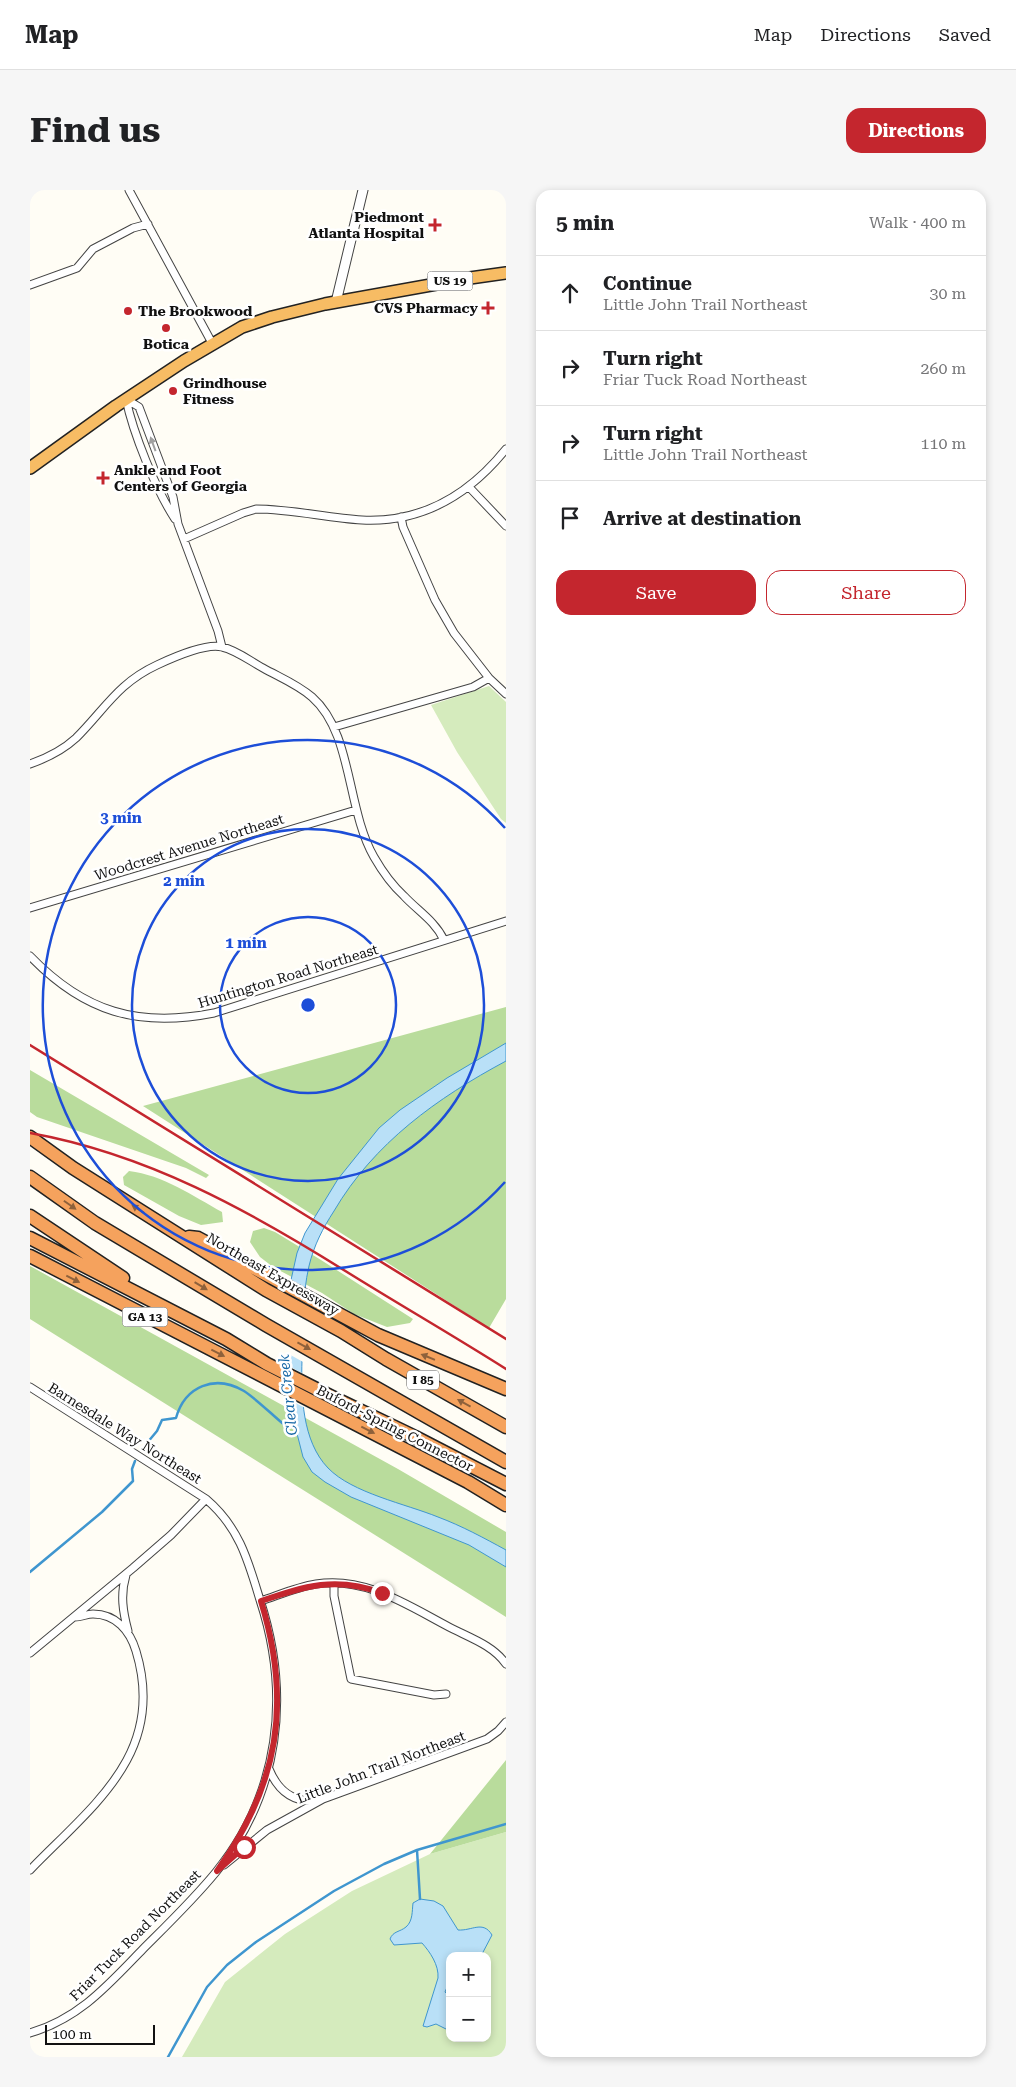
<!DOCTYPE html>
<meta charset="utf-8">
<style>
body{margin:0;font-family:"Roboto Serif",serif;background:#f6f6f6;color:#202124}
.controls{position:absolute;right:15px;bottom:15px;display:grid;overflow:hidden;border-radius:10px;box-shadow:0 2px 8px #0003}
.controls button{width:45px;height:45px;display:grid;place-items:center;padding:0;border:0;border-bottom:1px solid #e0e0e0;background:#fff;color:#202124;font:25px sans-serif}
.scale{position:absolute;left:15px;bottom:12px;width:110px;box-sizing:border-box;padding-left:5px;border:2px solid #111;border-top:0;font-size:14px;line-height:18px;white-space:nowrap;color:#111;-webkit-text-stroke:4px #fff;paint-order:stroke}
.stop{position:absolute;width:15px;height:15px;margin:-11px;border:4px solid #c4262e;border-radius:50%;background:#fff}
.stop.end{background:#c4262e;border-color:#fff;box-shadow:0 1px 5px #0008}
.list{margin:0;padding:0;list-style:none}
h2{display:flex;justify-content:space-between;align-items:center;height:65px;margin:0;padding:0 20px;font-size:21px}
h2 small{font-size:16px;font-weight:400;color:#757577}
.list li{display:grid;grid-template-columns:32px 1fr auto;gap:15px;align-items:center;box-sizing:border-box;height:75px;padding:0 20px;border-top:1px solid #e0e0e0}
.list b{display:block;font-size:19px;white-space:nowrap}
.list p{margin:0;font-size:16px;white-space:nowrap;color:#757577}
.list em{font-size:16px;font-style:normal;color:#757577}
.actions{display:flex;gap:10px;padding:15px 20px}
.actions a{flex:1;padding:11px 0;border:1px solid #c4262e;border-radius:15px;text-align:center;font-size:18px;color:#c4262e}
.actions .main{background:#c4262e;color:#fff}
.icon{flex:none;width:28px;height:28px;fill:none;stroke:currentColor;stroke-width:2;stroke-linecap:round;stroke-linejoin:round}
.map{position:relative;flex:none;width:476px;height:1867px;overflow:hidden;border-radius:15px}
header{display:flex;align-items:center;gap:30px;box-sizing:border-box;height:70px;padding:0 25px;background:#fff;border-bottom:1px solid #e0e0e0}
header strong{font-size:24px}
nav{display:flex;gap:28px;margin-inline-start:auto;font-size:18px}
.intro{display:flex;align-items:center;justify-content:space-between;box-sizing:border-box;height:120px;padding:0 30px}
h1{margin:0;font-size:35px}
.button{padding:12px 22px;border-radius:15px;background:#c4262e;color:#fff;font-size:18px;font-weight:700}
main{display:flex;gap:30px;padding:0 30px}
aside{flex:1;background:#fff;border-radius:15px;box-shadow:0 2px 8px #0003}
.map>svg:first-child{display:block}
</style>
<header>
<strong>Map</strong>
<nav><a>Map</a><a>Directions</a><a>Saved</a></nav>
</header>
<div class="intro"><h1>Find us</h1><a class="button">Directions</a></div>
<main>
<div class="map">
<svg width="476" height="1867" viewBox="0 0 476 1867">
<rect width="100%" height="100%" fill="#fffdf5"/>
<!-- green -->
<path fill="#d5ebbd" fill-rule="evenodd" d="M459,496L476,512V633L471,629L427,562L401,515Z
M476,1642V1867H152L195,1792L255,1744L322,1701L400,1664ZM420,1766H457V1848H420Z"/>
<!-- forest -->
<path fill="#b9dc9c" d="M476,817V1109L459,1138L113,916Z
M0,880L179,985L176,988L156,978L7,927L0,922Z
M99,981C133,985 163,1006 192,1022L193,1032L171,1035L149,1026L94,995L93,987Z
M234,1038L245,1042L291,1070L383,1129L380,1133L357,1137L324,1124L292,1103L243,1077L230,1067L220,1052L223,1041Z
M0,1076L368,1279L476,1342V1427L0,1129Z
M476,1570V1642L400,1664Z"/>
<!-- water -->
<path fill="#b9e0f7" stroke="#3f96cf" d="M476,853V871C407,908 344,953 304,1021C293,1038 284,1055 279,1076C272,1106 273,1139 272,1170C271,1205 272,1251 298,1278C322,1303 376,1314 408,1327C432,1336 454,1348 476,1360V1377L439,1355L321,1307L295,1292L282,1282L273,1267L262,1224L257,1152L261,1090L267,1063L275,1043L308,989L349,938L370,920L417,888Z
M390,1709L404,1711L413,1716L428,1740C442,1741 453,1730 462,1745L451,1766H420V1790L415,1802L420,1807V1841L406,1834L397,1837L393,1836L408,1788C409,1775 400,1762 392,1753L364,1755L360,1749C363,1741 370,1742 376,1737C383,1731 382,1721 383,1713Z"/>
<!-- pier -->
<path fill="#fffdf5" d="M259,1089L278,1099L275,1173L255,1162Z
M255,1174L274,1184L277,1219L258,1209Z"/>
<g fill="none" stroke-linecap="round" stroke-linejoin="round">
<!-- stream -->
<path stroke="#3f96cf" stroke-width="2.5" d="M117,1253L127,1241L132,1230L146,1228C155,1196 185,1184 214,1201C229,1211 243,1226 257,1237L266,1236
M0,1382L72,1322L103,1291L102,1279L105,1271
M387,1660L390,1709
M138,1867L177,1797L197,1775L226,1752L304,1701L354,1674L387,1660L476,1634"/>
<defs>
<path id="minor" d="M99,0L182,153
M0,95L47,78L63,59L103,38L118,34
M96,209L109,217L143,307L148,334L188,441L192,457
M96,209C103,243 126,300 145,329
M439,297L476,336
M371,327L373,337L405,410L424,443L459,488L476,504
M154,349L213,323L226,319C262,319 297,328 332,330C393,333 439,305 476,259
M304,537L443,497L459,488
M0,574C17,568 33,560 46,548C75,519 88,493 127,475C142,468 176,453 192,457C206,460 220,471 233,478C249,487 267,494 282,507C323,543 316,618 344,667C352,681 362,695 374,706C388,721 405,731 414,750
M0,718L326,620
M0,766C54,822 108,838 184,823L476,731
M0,1197L176,1309C209,1337 218,1370 230,1410C261,1505 250,1603 186,1682C164,1709 138,1734 113,1759C78,1795 50,1828 0,1843
M96,1385C90,1405 93,1422 98,1441
M304,1393V1406L321,1489L404,1505L416,1504
M231,1411C249,1405 267,1397 286,1394C335,1386 377,1415 419,1437C438,1447 463,1455 476,1474
M0,1463L103,1378L141,1345L176,1309
M239,1579C248,1601 263,1613 288,1611
M194,1675L237,1640L293,1609L457,1549L468,1541L476,1532
M0,1680C63,1615 137,1563 106,1461C100,1441 86,1424 63,1424C57,1424 51,1427 45,1427"/>
<path id="tertiary" d="M306,112L333,0"/>
<path id="trunk" d="M0,278L86,216L154,171L212,137L242,127L295,114L440,88L476,83"/>
<path id="motorway" d="M0,947L43,978L236,1100L311,1141L356,1169L476,1237
M0,987L65,1033L236,1135L476,1272
M0,1026L93,1088
M159,1047L168,1048L348,1145L476,1199
M0,1048L196,1149L237,1174L300,1206L385,1247L476,1294
M0,1066L438,1292L476,1315"/>
</defs>
<!-- minor casing -->
<use href="#minor" stroke="#444" stroke-width="9"/>
<!-- tertiary casing -->
<use href="#tertiary" stroke="#444" stroke-width="11"/>
<!-- trunk casing -->
<use href="#trunk" stroke="#222" stroke-width="14"/>
<!-- motorway casing -->
<use href="#motorway" stroke="#222" stroke-width="15"/>
<!-- minor -->
<use href="#minor" stroke="#fff" stroke-width="7"/>
<!-- tertiary -->
<use href="#tertiary" stroke="#fff" stroke-width="9"/>
<!-- trunk -->
<use href="#trunk" stroke="#f7bc64" stroke-width="11"/>
<!-- motorway -->
<use href="#motorway" stroke="#f5a25d" stroke-width="12"/>
<!-- rail -->
<path stroke="#c4262e" stroke-width="2.5" d="M0,855L476,1149
M0,943C117,964 218,1020 317,1082C370,1115 424,1146 476,1179"/>
</g>
<!-- one-way arrows -->
<defs><path id="oneway-solid" d="M-6-.8H1V-3.2L6.5 0L1 3.2V.8H-6Z" transform="scale(1.25)"/></defs>
<use fill="#a0a0a0" href="#oneway-solid" transform="translate(123 254) rotate(-110)"/>
<g fill="#8e613b">
<use href="#oneway-solid" transform="translate(40 1015) rotate(35)"/>
<use href="#oneway-solid" transform="translate(108 1019) rotate(-147)"/>
<use href="#oneway-solid" transform="translate(43 1089) rotate(27)"/>
<use href="#oneway-solid" transform="translate(171 1096) rotate(31)"/>
<use href="#oneway-solid" transform="translate(274 1156) rotate(29)"/>
<use href="#oneway-solid" transform="translate(188 1163) rotate(27)"/>
<use href="#oneway-solid" transform="translate(398 1167) rotate(-158)"/>
<use href="#oneway-solid" transform="translate(434 1213) rotate(-151)"/>
<use href="#oneway-solid" transform="translate(338 1240) rotate(27)"/>
</g>
<g fill="none" stroke-linecap="round" stroke-linejoin="round">
<!-- route -->
<path stroke="#c4262e" stroke-width="6" d="M214,1657L187,1681C249,1595 262,1512 231,1411C275,1396 306,1386 352,1403"/>
</g>
<!-- distance rings -->
<g fill="none" stroke="#1d4ed8" stroke-width="2.5">
<circle cx="278" cy="815" r="88"/>
<circle cx="278" cy="815" r="176"/>
<path d="M475 992A265 265 0 1 1 475 638"/>
</g>
<!-- markers -->
<g fill="#c4262e" stroke="#fff" stroke-width="2">
<path d="M402.5 27.5h5v5h5v5h-5v5h-5v-5h-5v-5h5z"/>
<path d="M455.5 110.5h5v5h5v5h-5v5h-5v-5h-5v-5h5z"/>
<circle cx="98" cy="121" r="5"/>
<circle cx="136" cy="138" r="5"/>
<circle cx="143" cy="201" r="5"/>
<path d="M70.5 280.5h5v5h5v5h-5v5h-5v-5h-5v-5h5z"/>
</g>
<g text-anchor="middle" stroke-width="5" stroke-linejoin="round" paint-order="stroke">
<!-- shield labels -->
<g fill="#fff" stroke="#585858" stroke-width="1">
<rect x="397.5" y="81.5" width="45" height="19" rx="4"/>
<rect x="92.5" y="1117.5" width="45" height="19" rx="4"/>
<rect x="377" y="1180.5" width="32" height="19" rx="4"/>
</g>
<g font-size="12" font-weight="bold" fill="#111">
<text x="420" y="95">US 19</text>
<text x="115" y="1131">GA 13</text>
<text x="393" y="1194">I 85</text>
</g>
<!-- poi labels -->
<g font-size="14" font-weight="bold" fill="#111" stroke="#fff" text-anchor="start">
<text x="394" y="32" text-anchor="end">Piedmont<tspan x="394" dy="16">Atlanta Hospital</tspan></text>
<text x="448" y="123" text-anchor="end">CVS Pharmacy</text>
<text x="108" y="126">The Brookwood</text>
<text x="136" y="159" text-anchor="middle">Botica</text>
<text x="153" y="198">Grindhouse<tspan x="153" dy="16">Fitness</tspan></text>
<text x="84" y="285">Ankle and Foot<tspan x="84" dy="16">Centers of Georgia</tspan></text>
</g>
<!-- street labels -->
<g font-size="14" fill="#111" stroke="#fff">
<text transform="translate(159 657) rotate(-17)" y="5">Woodcrest Avenue Northeast</text>
<text transform="translate(258 786) rotate(-17)" y="5">Huntington Road Northeast</text>
<text transform="translate(243 1084) rotate(30)" y="5">Northeast Expressway</text>
<text transform="translate(365 1238) rotate(27)" y="5">Buford-Spring Connector</text>
<text transform="translate(95 1243) rotate(32)" y="5">Barnesdale Way Northeast</text>
<text transform="translate(351 1577) rotate(-21)" y="5">Little John Trail Northeast</text>
<text transform="translate(105 1745) rotate(-45)" y="5">Friar Tuck Road Northeast</text>
</g>
<!-- water labels -->
<g font-size="15" font-style="italic" fill="#1768a6" stroke="#fff">
<text transform="translate(258 1205) rotate(-96)" y="5">Clear Creek</text>
</g>
</g>
<circle cx="278" cy="815" r="8" fill="#1d4ed8" stroke="#fff" stroke-width="2.5"/>
<g font-size="15" text-anchor="middle" font-weight="bold" fill="#1d4ed8" stroke="#fff" stroke-width="5" stroke-linejoin="round" paint-order="stroke">
<text x="91" y="633">3 min</text>
<text x="154" y="696">2 min</text>
<text x="216" y="758">1 min</text>
</g>
</svg>
<div class="controls">
<button>+</button>
<button>−</button>
</div>
<div class="scale">100 m</div>
<div class="stop" style="left:214px;top:1657px"></div>
<div class="stop end" style="left:352px;top:1403px"></div>
</div>
<aside>
<h2>5 min<small>Walk · 400 m</small></h2>
<ul class="list">
<li><svg class="icon" aria-label="ahead" viewBox="0 0 24 24"><path d="M12 20V5M6 11l6-6 6 6"/></svg><div><b>Continue</b><p>Little John Trail Northeast</p></div><em>30 m</em></li>
<li><svg class="icon" aria-label="right" viewBox="0 0 24 24"><path d="M7 20v-9h11M14 6l5 5-5 5"/></svg><div><b>Turn right</b><p>Friar Tuck Road Northeast</p></div><em>260 m</em></li>
<li><svg class="icon" aria-label="right" viewBox="0 0 24 24"><path d="M7 20v-9h11M14 6l5 5-5 5"/></svg><div><b>Turn right</b><p>Little John Trail Northeast</p></div><em>110 m</em></li>
<li><svg class="icon" aria-label="arrive" viewBox="0 0 24 24"><path d="M6 21V4h12l-3 4 3 4H6"/></svg><div><b>Arrive at destination</b></div></li>
</ul>
<div class="actions"><a class="main">Save</a><a>Share</a></div>
</aside>
</main>
